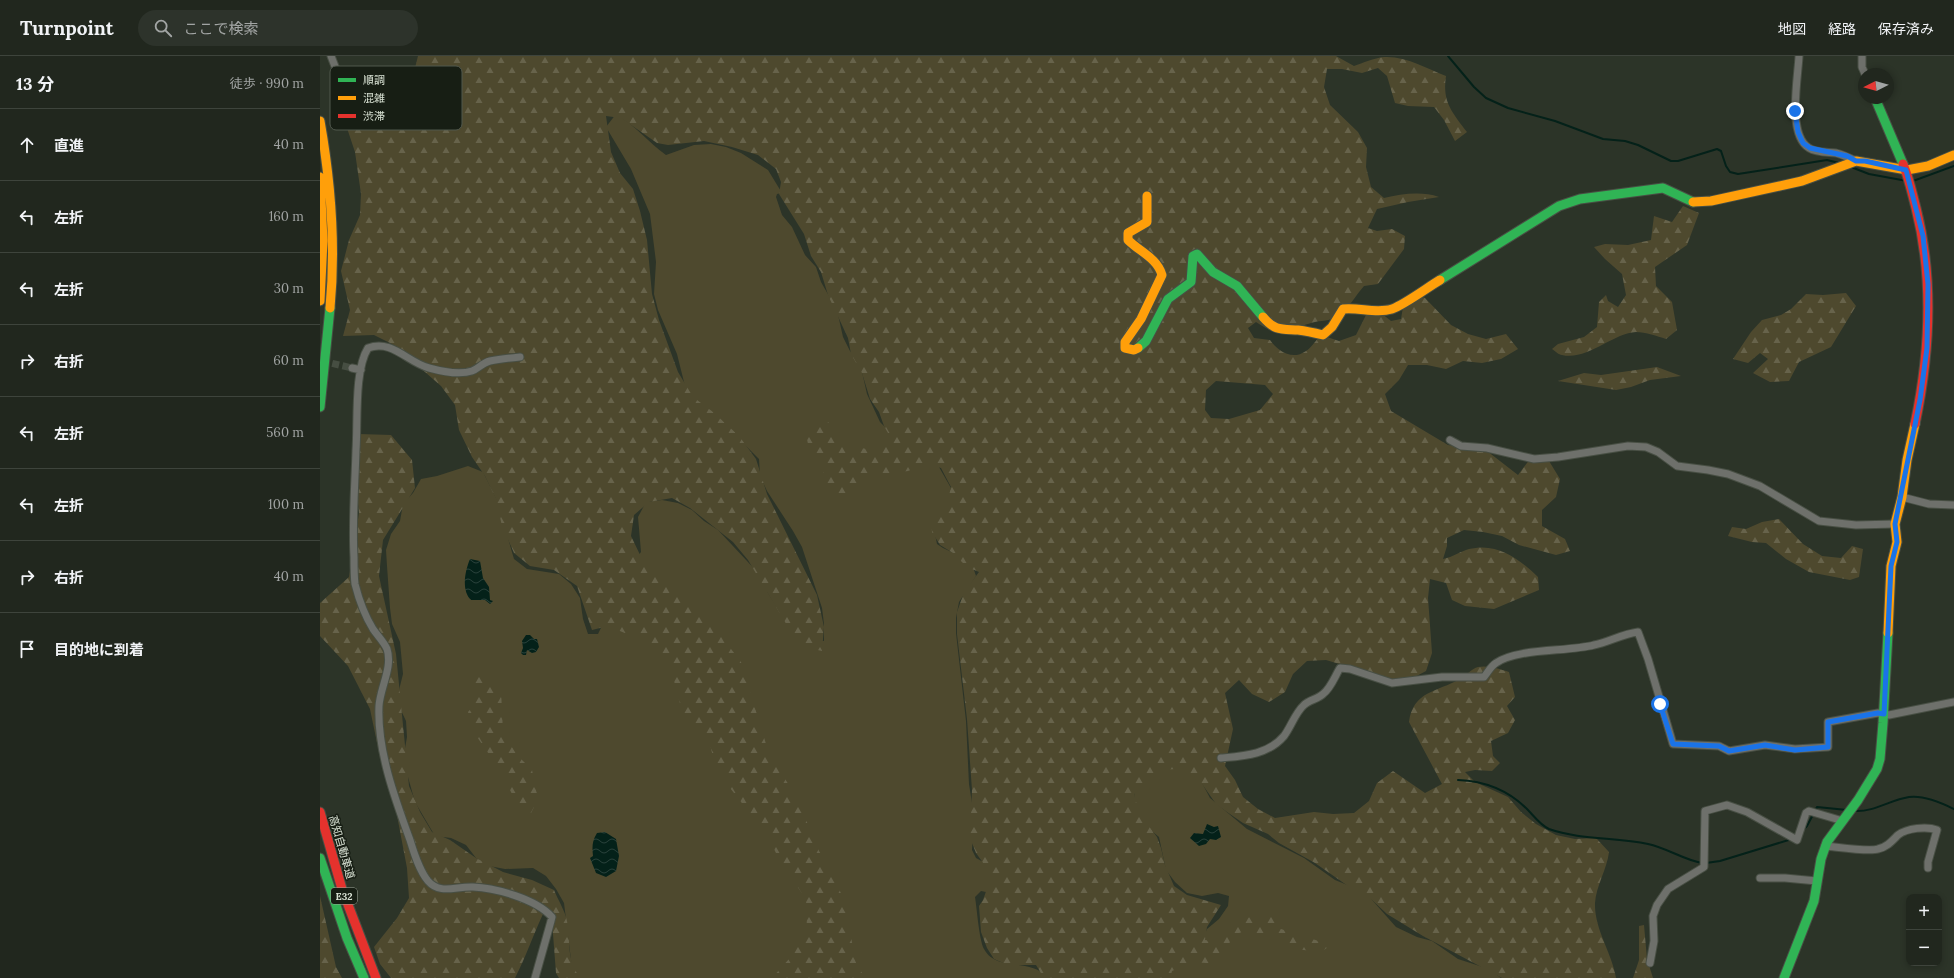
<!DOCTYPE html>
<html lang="ja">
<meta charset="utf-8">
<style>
body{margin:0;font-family:Lora,"Noto Sans JP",serif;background:#2d332b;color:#f1f3f6}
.controls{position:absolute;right:12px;bottom:12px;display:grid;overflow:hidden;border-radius:8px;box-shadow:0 2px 6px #0003}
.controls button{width:36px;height:36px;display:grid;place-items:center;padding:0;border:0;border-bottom:1px solid #3e443c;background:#21271e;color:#f1f3f6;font:20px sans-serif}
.compass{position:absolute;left:1538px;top:12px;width:36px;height:36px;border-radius:50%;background:#21271e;box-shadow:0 2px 6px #0003;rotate:264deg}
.stop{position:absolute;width:12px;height:12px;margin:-9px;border:3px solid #1a73e8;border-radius:50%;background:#fff}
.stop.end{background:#1a73e8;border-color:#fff;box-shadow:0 1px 4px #0008}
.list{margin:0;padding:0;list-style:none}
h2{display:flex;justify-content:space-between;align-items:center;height:52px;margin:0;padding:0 16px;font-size:17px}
h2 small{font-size:13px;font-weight:400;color:#a2a5a4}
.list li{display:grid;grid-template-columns:26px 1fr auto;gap:12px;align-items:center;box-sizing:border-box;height:72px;padding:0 16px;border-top:1px solid #3e443c}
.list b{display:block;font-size:15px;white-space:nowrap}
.list em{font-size:13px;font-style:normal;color:#a2a5a4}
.icon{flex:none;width:22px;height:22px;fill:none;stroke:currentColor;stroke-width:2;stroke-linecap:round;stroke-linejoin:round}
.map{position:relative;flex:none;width:1634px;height:922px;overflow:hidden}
header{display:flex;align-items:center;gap:24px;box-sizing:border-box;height:56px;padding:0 20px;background:#21271e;border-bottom:1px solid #3e443c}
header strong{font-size:19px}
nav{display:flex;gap:22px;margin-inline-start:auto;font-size:14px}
.search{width:280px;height:36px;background:#2d332b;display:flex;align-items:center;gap:10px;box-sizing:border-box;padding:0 14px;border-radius:22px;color:#a2a5a4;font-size:15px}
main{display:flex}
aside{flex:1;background:#21271e}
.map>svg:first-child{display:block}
</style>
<header>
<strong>Turnpoint</strong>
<div class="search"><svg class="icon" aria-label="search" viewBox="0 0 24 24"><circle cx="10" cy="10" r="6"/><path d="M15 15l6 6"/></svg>ここで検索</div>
<nav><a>地図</a><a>経路</a><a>保存済み</a></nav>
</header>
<main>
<aside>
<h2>13 分<small>徒歩 · 990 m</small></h2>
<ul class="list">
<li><svg class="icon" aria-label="ahead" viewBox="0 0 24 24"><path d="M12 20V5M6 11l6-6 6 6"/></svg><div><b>直進</b></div><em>40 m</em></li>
<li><svg class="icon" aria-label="left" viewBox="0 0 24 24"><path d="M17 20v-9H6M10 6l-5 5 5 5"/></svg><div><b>左折</b></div><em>160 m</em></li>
<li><svg class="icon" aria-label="left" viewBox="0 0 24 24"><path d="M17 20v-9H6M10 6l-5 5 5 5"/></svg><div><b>左折</b></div><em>30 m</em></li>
<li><svg class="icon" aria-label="right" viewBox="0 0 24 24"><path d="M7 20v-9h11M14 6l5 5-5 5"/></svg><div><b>右折</b></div><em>60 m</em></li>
<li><svg class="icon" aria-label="left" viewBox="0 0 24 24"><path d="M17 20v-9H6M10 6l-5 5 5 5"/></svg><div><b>左折</b></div><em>560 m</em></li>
<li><svg class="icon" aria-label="left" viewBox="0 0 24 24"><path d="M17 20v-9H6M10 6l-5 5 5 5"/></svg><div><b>左折</b></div><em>100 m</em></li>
<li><svg class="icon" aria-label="right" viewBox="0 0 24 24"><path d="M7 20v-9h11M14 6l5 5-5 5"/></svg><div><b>右折</b></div><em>40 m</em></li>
<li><svg class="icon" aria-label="arrive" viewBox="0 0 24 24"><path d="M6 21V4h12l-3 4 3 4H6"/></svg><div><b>目的地に到着</b></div></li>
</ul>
</aside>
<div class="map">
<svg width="1634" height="922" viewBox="0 0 1634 922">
<defs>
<pattern id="forest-firs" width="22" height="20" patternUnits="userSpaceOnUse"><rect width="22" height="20" fill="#4e492e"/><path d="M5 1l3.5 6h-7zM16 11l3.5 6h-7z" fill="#67634b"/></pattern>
<pattern id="water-waves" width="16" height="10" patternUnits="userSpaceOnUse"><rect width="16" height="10" fill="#042119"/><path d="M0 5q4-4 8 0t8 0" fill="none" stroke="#28413a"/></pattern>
</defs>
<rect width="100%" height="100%" fill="#2c3428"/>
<!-- grass -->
<path fill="#4e492e" d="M296,58C315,69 328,86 346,99L374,89L391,88L406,91L421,97L448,114L462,137L457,138L456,141L462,159L472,171L485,199L496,211L501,226L517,254L523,281L530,295L540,307L547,338L560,366L574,380L615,404L631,432L629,447L614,473L617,488L623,492L651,505L656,520L639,546L636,562V577L646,665L649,728L654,760L652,794L656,802L671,810L690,841L661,835L655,841C657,853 659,883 664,893C677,917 713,901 727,922H258L252,912L244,847L236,833L226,820L213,812L185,813L169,810L156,802L146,789L131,782L115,780L95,746L86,714L84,698L87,681L86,665L79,650V634L83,618L80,586L72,568L70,552L67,510L66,494L71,478L80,465L83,448L93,437L101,423L117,420L148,410L163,416L177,444L194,503L207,513L239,518L251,528L260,542L263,563L268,578H278L311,509L321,496L318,461L326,446L342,444L358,447L372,454L384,465L398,474L442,521L448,537L465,564L487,585H504V568L502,552L482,491L473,475L447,435L440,420L439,403L422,386L372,345L365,330L357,298L338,254L334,238L336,206L330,158L311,113L286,71Z
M855,710L870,714L881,725L890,742L927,773L984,802L1015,824L1045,836L1076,871L1097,881L1112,885L1138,903L1169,913L1181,922H849L851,909L881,887L887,873L899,863L908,850L909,840L898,837L882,840L867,837L855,826L846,814L839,781L815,761L814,733L839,712Z"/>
<!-- forest -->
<path fill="url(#forest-firs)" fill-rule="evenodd" d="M98,0H1016L1034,10C1043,7 1054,2 1064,1C1087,0 1105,12 1126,20C1122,46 1132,56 1147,76L1135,85L1124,64L1114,51L1088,50L1075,47L1067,20L1058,12L1042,17L1022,13H1007L1004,31L1010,49L1038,76L1047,92L1046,111L1051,131L1064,142C1082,138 1101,135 1119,141L1088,146L1057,153L1048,172L1057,175L1072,173L1085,180L1084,193L1058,228L1044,230C1036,239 1030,250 1021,258C1012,265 1005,264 995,266C965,273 968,287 936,266L928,272L934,282L950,284C958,295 972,305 986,295C991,292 996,284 1001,279L1019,285L1036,279L1046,259L1061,257L1071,265L1081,263L1083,251L1092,236L1105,242L1131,269L1148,278L1166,283L1186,278L1198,293L1181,303L1162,307L1143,305L1126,313L1107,309H1088L1079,324L1065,338L1071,355L1128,389L1167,395L1198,419L1210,403L1229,405L1240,423L1236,441L1222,454V470L1245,483L1250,495L1236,499L1199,489L1182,480L1163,476L1144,474L1127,482V490L1123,503C1133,501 1141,495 1149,493C1178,486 1199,503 1218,521L1219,534L1174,553L1145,550L1132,544L1126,527L1110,523L1108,542L1112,597L1106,615L1089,624L1070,623L1006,604L987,605L973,618L965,636L949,646L932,638L919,624L905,637L913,673L905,710L915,724L923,741L938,753L955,762L994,756L1013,758L1034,757L1049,745L1057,727L1073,715L1105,737L1122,728L1089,666C1093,635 1117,636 1140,623C1146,620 1152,612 1158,611C1168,609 1180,613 1189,616L1195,641L1187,650L1195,664L1188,677L1171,685L1173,700L1180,707L1172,715L1155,714L1145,716L1155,726L1188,741L1201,756L1216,768L1236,779L1255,783L1276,782L1289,796C1287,813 1276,830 1275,847C1274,873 1292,897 1296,922H1182L1103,880L1067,858L1052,844L1028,830L995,807L959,787L948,778L923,767L907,756L896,748L880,725L869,717L856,713L842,714L826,725L814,738L819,757L837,781L841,792L845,809L854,830L867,839L901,849L887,871L885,884L901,886L907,873L925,862L948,858L959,863L958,872L1011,889L1001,896L975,893L954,881L922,876L911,880L907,900L897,909C881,904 868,908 852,915L850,922H724L716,909H688L674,903L667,892L661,876L659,850L663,844L670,824L666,811L656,797L650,782L652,734L647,663L637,578V556L644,536L659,516L647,511L633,497L620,489L612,476L611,459L627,448L631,431L621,412L606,408L588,415L544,421L533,437L514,439L502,423L505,405L489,393L485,373L508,366C526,389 530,392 560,394L572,384L564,370L559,356L550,343L542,317L531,298L528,282L508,239L501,216L491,200L484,178L459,138L461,126L456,113L438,99L412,91L384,85L348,89L337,87L301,62L286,60L291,96L300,117L313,133L320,155L327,184L332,238L339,264L358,316L373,341L393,356L419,380L436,403L447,438L497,539L504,571L502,595L489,592L477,586L428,504L413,486L370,452L352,442L329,446L314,459L311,480L322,503L344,524L372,546L388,563L421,606L446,688L456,709L476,740L499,795L514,820L524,845L536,907L545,922H452L469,903L487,876L486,843L461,807L447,779L403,723L393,701L389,684L362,655L353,621L338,591L288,570L272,574L257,530L234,514L210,510L194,497L182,470L176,443L165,420L152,401L139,374L135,349L121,330L74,289L54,279L23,280L30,254L21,215L29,184L40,159L41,138L35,96L25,66L27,40L54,45L80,43L94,16ZM896,325L945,329L953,338L940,354L909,363L891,362L885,354L886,334Z
M1363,150L1379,157L1367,189L1335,211L1336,230L1352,246L1357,274L1346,283C1337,280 1326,276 1316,276C1293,277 1267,305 1242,299C1239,299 1235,295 1232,293L1238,288L1264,281L1277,271L1279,246L1286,239L1288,245L1298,251L1306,239L1302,218L1285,203L1274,191L1285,188L1308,189L1331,184L1334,160L1352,166Z
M1526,237L1536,250L1511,291L1479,306L1469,325L1450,326L1433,317L1448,303L1440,297L1428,307L1413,303L1431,276L1442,264L1461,259L1471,253L1486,238L1503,239Z
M1337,311L1361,320L1330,324L1311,331L1296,334L1238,325L1264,317L1281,319Z
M38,378L71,379L92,404L95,432L63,484L59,520L76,598L89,730L100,756L112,776L130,784L156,802L183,816L212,824L234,834C238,844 245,855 247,865C251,888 246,902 260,922H239L236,917L232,865L223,858C213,879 206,901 195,922H71L60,908L54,891L77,862L89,842L87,812L75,749L60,701L50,653L28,610L0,580V547L29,521L39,457L33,399Z
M1459,463L1483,488L1502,500L1521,502L1532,490L1543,493L1539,521L1530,524L1489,516L1466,503L1446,487L1432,486L1408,480L1412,471L1426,473L1442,466Z
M161,615L173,624L181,634L183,677L198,700L212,714L218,743L209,761L199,752L180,714L155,678L148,656C162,642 156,635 152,618Z
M0,840L16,911L22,922H0Z
M1324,869L1327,903L1333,922H1313L1319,904V870Z"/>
<!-- water -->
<path fill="url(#water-waves)" d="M150,503L160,505L163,522L169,531L170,544L173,545L170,548L165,544H151C141,534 145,515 150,503Z
M206,579H210L214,583H217L219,591L216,596L212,597L207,594L206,599H203L201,597L203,592L202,585Z
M887,768L894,771L898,770L901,781L896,784L890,783L886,788L879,790L870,782L874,777L883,778Z
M285,776L296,783L299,800L296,815L286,821L276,817L270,802L273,800C272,791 272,785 277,777Z"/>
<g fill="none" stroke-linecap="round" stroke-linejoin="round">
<!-- stream -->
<path stroke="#042119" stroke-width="2" d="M1128,0L1154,31L1166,42L1188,52L1235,65L1283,83L1305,85L1318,89L1351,105H1358L1397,93L1401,95L1406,110L1410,116L1418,118L1507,104L1519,107
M1531,111L1549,118L1587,125
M1593,125L1634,110
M1138,724C1164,725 1188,734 1207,753C1213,759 1220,769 1229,773C1260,784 1296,781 1328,788C1347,792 1364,804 1382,807
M1535,755C1554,756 1570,744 1589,741C1603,739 1622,747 1634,753
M1483,774L1487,770L1497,751L1527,754
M1386,807L1400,805L1472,783"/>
<!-- street-tunnel -->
<path stroke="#464e42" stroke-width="7" stroke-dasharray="7 3.5" stroke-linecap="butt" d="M2,305L32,312"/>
<defs>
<path id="street" d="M11,0C24,33 23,41 61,45
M1479,0C1478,22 1467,79 1489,92C1497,97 1508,96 1516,97C1524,99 1530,102 1536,105
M1542,0V11L1545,18
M200,301C190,302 180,303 170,305C162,307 158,313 152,315C140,319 120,315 109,312C87,306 72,283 48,292C34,314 38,367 36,394C35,430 32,465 34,501C34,510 34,520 35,528C39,544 45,560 53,573C57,579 64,586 67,593C73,611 60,632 59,650C57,694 75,743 90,784C94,797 99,814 108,825C120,839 136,830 153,831C176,832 216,843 232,861L231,865L215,922
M32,312L41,314
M1130,384L1141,390L1167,392L1214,403L1238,401L1308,390L1326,391L1338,396L1357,410L1388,414L1408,418L1440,430L1499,465L1536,469L1575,468
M1582,441L1609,448L1634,449
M901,702C923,700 948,699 964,680C971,671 975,657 984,649C989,644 998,643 1003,638C1011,632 1015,620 1020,612L1030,613L1072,627L1122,621H1164C1168,616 1171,610 1176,607C1197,592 1248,596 1274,589C1289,586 1302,578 1318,576L1328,603L1353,688L1399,690L1409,695L1445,689L1475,693L1508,691V666L1558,657L1569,659L1634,646
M1505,790C1517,791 1549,796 1558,793C1567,791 1572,785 1578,779C1587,772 1607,770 1617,774L1608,806V812
M1440,822H1465L1497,825
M1330,907L1334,885L1333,860L1337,849L1348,833L1384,811L1385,755L1407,749L1427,756L1477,784L1486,757L1489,755L1523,765"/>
<path id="fast" d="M1555,42L1583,108
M1120,224L1239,150L1260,143L1343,132L1373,146
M818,292L826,285L848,243L871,226L873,200L877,198L893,216L917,230L943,261
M0,351L10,252
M0,802L27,882L44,922
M1464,922L1494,845L1501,803L1507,786L1538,744L1557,713L1560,703L1563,667L1568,577"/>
<path id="slow" d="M0,65C11,127 16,189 10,252
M0,121L3,185L0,245
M1373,146L1391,145L1482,125L1536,105L1587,114L1608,110L1634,99
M943,261C955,275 961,273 978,274C986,275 995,277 1003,279L1012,271L1023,253C1039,251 1056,258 1072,253C1084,249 1108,231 1120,224
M818,292L814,294L805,292V286L821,263L842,219C837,202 820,196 808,184V177L827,166V140
M1568,577L1571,510L1577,486L1575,468L1582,441L1587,404L1595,368"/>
<path id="jam" d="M1583,108C1589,122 1592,137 1596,152C1614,223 1610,297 1595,368
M0,756L22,833L56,922"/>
</defs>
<!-- street casing -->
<use href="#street" stroke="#484f44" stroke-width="9"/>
<!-- fast casing -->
<use href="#fast" stroke="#484f44" stroke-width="11"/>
<!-- slow casing -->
<use href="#slow" stroke="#484f44" stroke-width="11"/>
<!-- jam casing -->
<use href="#jam" stroke="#484f44" stroke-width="11"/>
<!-- street -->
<use href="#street" stroke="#6e706b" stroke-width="7"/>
<!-- fast -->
<use href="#fast" stroke="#30b455" stroke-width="9"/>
<!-- slow -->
<use href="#slow" stroke="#ff9f0a" stroke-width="9"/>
<!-- jam -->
<use href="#jam" stroke="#e5322d" stroke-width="9"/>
</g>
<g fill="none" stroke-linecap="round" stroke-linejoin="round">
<!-- route -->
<path stroke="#1a73e8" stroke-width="5" d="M1340,648L1353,688L1399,690L1409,695L1445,689L1475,694L1508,691V666L1558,657L1564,658L1571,510L1577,486L1575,468L1600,344L1607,292L1608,228L1603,180L1586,114L1545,105H1536L1527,100L1490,92L1483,87L1478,76L1475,55"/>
</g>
<g text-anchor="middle" stroke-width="3" stroke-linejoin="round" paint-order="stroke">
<!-- shield labels -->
<rect fill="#171e14" stroke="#9ea69a" stroke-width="1" x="11" y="832" width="26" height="16" rx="3"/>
<g font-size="10" font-weight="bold" fill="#d8e1d3">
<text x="24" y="844">E32</text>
</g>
<!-- street labels -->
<g font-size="11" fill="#d8e1d3" stroke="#171e14">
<text transform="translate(22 791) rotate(74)" y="4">高知自動車道</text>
</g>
</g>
<!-- legend -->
<rect x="10" y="10" width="132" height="64" rx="6" fill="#171e14" stroke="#51584d" stroke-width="1"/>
<rect x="18" y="22" width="18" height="4" fill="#30b455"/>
<rect x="18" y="40" width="18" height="4" fill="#ff9f0a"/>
<rect x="18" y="58" width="18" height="4" fill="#e5322d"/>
<g font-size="11" fill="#d8e1d3">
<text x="43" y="28">順調</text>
<text x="43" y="46">混雑</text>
<text x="43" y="64">渋滞</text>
</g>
</svg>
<div class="controls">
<button>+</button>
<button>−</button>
</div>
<svg class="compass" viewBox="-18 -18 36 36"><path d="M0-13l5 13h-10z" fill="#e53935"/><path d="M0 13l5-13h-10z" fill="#a2a5a4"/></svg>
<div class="stop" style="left:1340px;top:648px"></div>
<div class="stop end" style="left:1475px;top:55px"></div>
</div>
</main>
